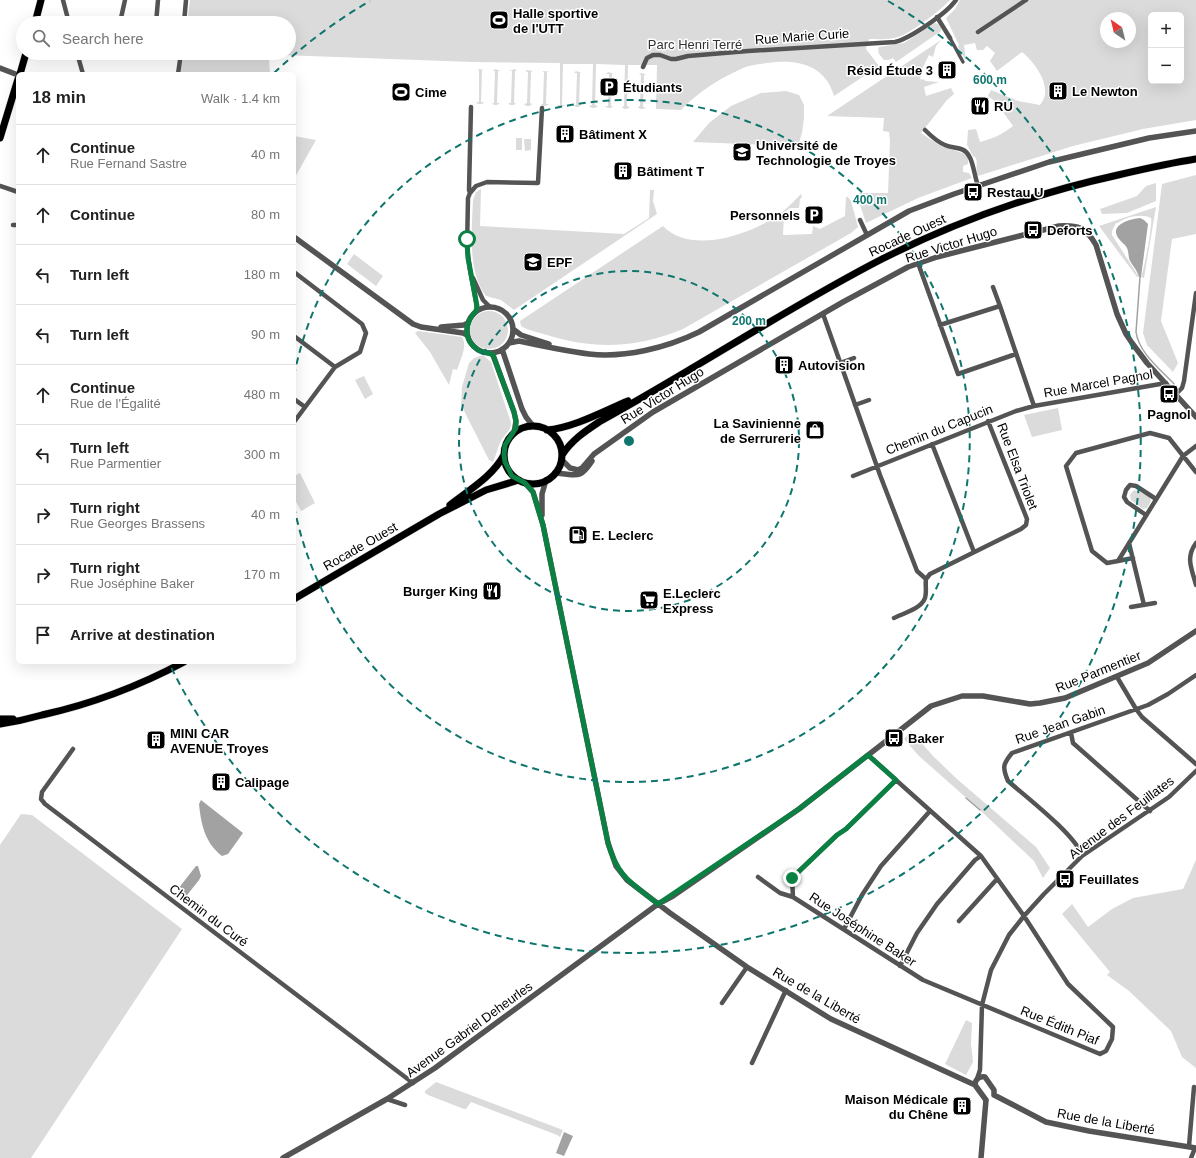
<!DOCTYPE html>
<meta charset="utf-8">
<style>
body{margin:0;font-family:Helvetica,sans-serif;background:#f6f6f6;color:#222}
.controls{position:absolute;right:12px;top:12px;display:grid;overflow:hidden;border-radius:6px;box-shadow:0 4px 16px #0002}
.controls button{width:36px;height:36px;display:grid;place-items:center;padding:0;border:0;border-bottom:1px solid #e0e0e0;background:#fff;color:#222;font:20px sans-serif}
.compass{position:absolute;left:1100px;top:12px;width:36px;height:36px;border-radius:50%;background:#fff;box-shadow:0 4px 16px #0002;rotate:325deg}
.stop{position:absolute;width:12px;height:12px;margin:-9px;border:3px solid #0b8043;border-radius:50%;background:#fff}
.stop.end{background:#0b8043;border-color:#fff;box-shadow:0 1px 4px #0008}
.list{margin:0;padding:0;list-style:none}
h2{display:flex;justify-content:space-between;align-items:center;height:52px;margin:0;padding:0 16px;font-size:17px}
h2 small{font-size:13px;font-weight:400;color:#767676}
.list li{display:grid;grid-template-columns:26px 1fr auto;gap:12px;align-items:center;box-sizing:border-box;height:60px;padding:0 16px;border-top:1px solid #e0e0e0}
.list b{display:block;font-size:15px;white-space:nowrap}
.list p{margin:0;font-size:13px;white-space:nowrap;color:#767676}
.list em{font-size:13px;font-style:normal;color:#767676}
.icon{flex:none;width:22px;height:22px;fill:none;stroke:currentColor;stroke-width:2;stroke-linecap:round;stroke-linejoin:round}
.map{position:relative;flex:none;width:1196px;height:1158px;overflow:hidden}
.search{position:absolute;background:#fff;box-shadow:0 4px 16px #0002;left:16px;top:16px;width:280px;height:44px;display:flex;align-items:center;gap:10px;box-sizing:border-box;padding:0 14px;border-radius:22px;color:#767676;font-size:15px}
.panel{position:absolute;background:#fff;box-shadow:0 4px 16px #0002;left:16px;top:72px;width:280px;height:592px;border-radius:6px}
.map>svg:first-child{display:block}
</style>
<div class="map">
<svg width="1196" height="1158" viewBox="0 0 1196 1158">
<rect width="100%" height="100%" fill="#fff"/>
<!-- green -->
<path fill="#dbdbdb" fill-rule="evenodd" d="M190,0H950C941,10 911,33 898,37C889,40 879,39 869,39L866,49L879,66L834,96C825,64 796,59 768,63C759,64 749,65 741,69C719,79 698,92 681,110L656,109L657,65H628L627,106L630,107L627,109H624L622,107L624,106L625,65L596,64L595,105L598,106L595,108H592L589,106L592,105L593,64H563L562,105H565L562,107H559L557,105H560V63L472,62L282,55L269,60L270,74H180L183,53H289V23H187Z
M960,0H1196V120L1143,129L1073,146L978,176C975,170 978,165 976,158L973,156L967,145L968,130L976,129L980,142C992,139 1003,134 1013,126L996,102L988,96L991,90L1018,101L1040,105C1043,101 1046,96 1045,90C1045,77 1032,60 1022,52L997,71L990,61L995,53L987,46L983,50H977L975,43L964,45L966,61L958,47L959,45L946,18L955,9ZM1151,15H1181V81H1151ZM1106,18H1130V42H1106Z
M935,23L938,24L941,28V31L896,62L893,58L889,60H884L879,54L878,49L879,47L904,43Z
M941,40L936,46L933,57L929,55L923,67L920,79L925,80V81L939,82L924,87L926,96L951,88L954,94L947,100L921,133L939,145L965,154L968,158V164L963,166V172L969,173L972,178L918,198L866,223L860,205L859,193H888L890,141L889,132L883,131L884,118L827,116Z
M479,69L485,70H482L481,102H484L482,104H478L476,102H479V70H477Z
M495,69L501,71H498L497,103H500L497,105H494L492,103H494L495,71H493Z
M515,69L517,71H515L514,103H516L514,105H510L508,103H511L512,71H509Z
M527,70L533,71L531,72L530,103L532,104L530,106H526L524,104L527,103L528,72L525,71Z
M544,71L550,72H547L546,104H549L546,106H543L541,104H543L544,72H542Z
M576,71L582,73H580L579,105H581L579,107H576L573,105H576L577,73H574Z
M608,72L614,74H612L611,106H613L611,108H608L605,106H608L609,74H606Z
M641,73L647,75H644L643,107H646L643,109H640L638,107L640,106L641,75L639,74Z
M786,91L799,95L804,105V118L802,133L798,146L693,142L709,123L731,106L761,93Z
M294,136L316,140L294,179Z
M516,138H522V150H516Z
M524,139H531V150L525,151Z
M1196,175V234L1172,239L1161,321L1178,363L1173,372L1147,345L1143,333L1162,184Z
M1156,183V201L1127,213L1102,214L1100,209L1137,196L1146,186Z
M481,189L480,226L624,234L649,218L650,190H654L653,201L657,214L514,310L501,300L486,296C467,272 472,228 473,200L476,192Z
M801,194L802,197L800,199L799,208H790L784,213L783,235L812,234L813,226L820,229L845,216L846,197H848L851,201L858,227L851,233L683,329C637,348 594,350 547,335C538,332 529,331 521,326L520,321L663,226C691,255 749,235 778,215C786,210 794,201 801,194Z
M1156,207L1144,278L1141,277C1144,270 1153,223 1151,218C1142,213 1125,217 1118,223H1116L1112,231V235L1139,277H1137L1099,226Z
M354,254L383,276L376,286L347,264Z
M470 330a19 19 0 1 1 38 0a19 19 0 1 1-38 0Z
M418,331L462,337C468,346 460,360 457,370L453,369L449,385L430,352L415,333Z
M480,356H484L491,362L511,423C511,431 503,436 500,443C497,449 496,456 493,462L489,460L461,405L462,387L469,363L474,358Z
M364,376L373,394L365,399L355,380Z
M1058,408L1062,430L1032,437L1024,415Z
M300,473L315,503L301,511L294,498V476Z
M1135,490L1150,497L1151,501L1147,508L1143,509L1131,500L1130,495L1133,491Z
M911,731L933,756L957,779L1036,847L1050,868L1043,878L1034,861L980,810L919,756L904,739Z
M21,814L32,815L182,929L31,1158H0V845Z
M1196,860V1068L1182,1057L1171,1031L1129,991L1107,975L1110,972L1062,914L1072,904L1088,927L1112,909L1133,898L1183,889Z
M966,1020L972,1023L971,1044L973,1062L966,1075L945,1064Z
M436,1082L563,1130L560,1137L557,1135L471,1102L466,1109H464L428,1095L425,1093V1091Z"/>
<!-- water -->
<path fill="#a2a2a2" d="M1140,218L1144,220L1148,224L1141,277H1139C1137,270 1133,266 1130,261C1128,257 1129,252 1127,248C1125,244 1121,242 1119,239C1108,225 1130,219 1140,218Z
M201,800L243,833L228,854L222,856C205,843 201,824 199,804Z
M196,866H198L201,876L199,880L184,899L178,896V889Z
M564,1132L573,1136L564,1156L556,1153Z"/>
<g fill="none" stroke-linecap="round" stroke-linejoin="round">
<!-- stream -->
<path stroke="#a2a2a2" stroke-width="1.5" d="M1140,277L1136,332C1139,353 1160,369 1174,384
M966,798L980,810"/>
<defs>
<path id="primary" d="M35,23L41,0
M20,74L26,53
M0,138L18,79
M504 455a29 29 0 1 1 58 0a29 29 0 1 1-58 0Z
M547,430C573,428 604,411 628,401
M562,455C572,440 584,432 599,422C694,370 785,309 882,259C957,221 1036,193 1118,175C1144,169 1170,163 1196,159
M450,505C469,490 492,477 504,455
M294,599L439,514L486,490L519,480
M0,719H13
M0,724C14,722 28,719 42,715C92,704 139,686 184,662"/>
</defs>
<!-- primary casing -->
<use href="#primary" stroke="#dbdbdb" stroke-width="8"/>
<!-- pedestrian -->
<path stroke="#545454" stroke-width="3.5" d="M950,38L963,62"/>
<!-- minor -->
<path stroke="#545454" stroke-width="4.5" d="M63,0L69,23
M937,17L950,38
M123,23L121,18L125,0
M156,23L158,0
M184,23L186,0
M978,32L1026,0
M77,53L83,74
M643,67L647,58L653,55H660L671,59H676L688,56L748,51L895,42C911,38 947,13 956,0
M178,74L181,53
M925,130C931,136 937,142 945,145C954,149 964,146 969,156C973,161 975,178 978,186
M0,186L18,192
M470,193L469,190L471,107
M860,220L867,235
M13,225H18
M918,263L958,374L1016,354
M294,272L362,324L366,333L360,352L335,367L294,422
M473,278L483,300L490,307
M993,287L1000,306
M477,311L476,302L470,270L467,248L468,198L470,193L476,186L487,182L538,183L542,108
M823,314L880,475L917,571L926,579
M940,325L1000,306L1034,406
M294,336L335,367
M840,363L854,358
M1176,394L1182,388L1184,381L1196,293
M294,399L305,407
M855,405L869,400
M932,444L974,552
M1196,446L1183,456L1118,561L1107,563L1092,551L1066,466L1076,453L1150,433L1169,438L1196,472
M853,476L1016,411L1034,406L1166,383
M1146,515L1127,502L1124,497L1126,490L1130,485L1136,486L1156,499
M1129,543L1144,605
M1196,543C1185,558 1192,569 1196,585
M1118,561L1133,558
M1131,607L1155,603
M894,618C904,613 921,609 925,598C927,592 925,585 926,579L930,574L1021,529L1026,525L1027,519L988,421
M1117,677L1136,709L1142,717L1196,764
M1071,733L1073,743L1150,811
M73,749L42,792L41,799L45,804L413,1083
M868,755L981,856L1024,916L1068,984L1113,1027L1112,1039L1106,1051L1100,1054L923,980L793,897L792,878L837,835L846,829L896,780
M1082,856C1077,836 1025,796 1008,781C1002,767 1003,764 1012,753L1148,705L1168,694L1196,675
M758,877L780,893L793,897
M959,921L997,879
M844,929L862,895L881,866L930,811
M900,966L917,933L937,904L975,860L981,856
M722,1003L747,967
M752,1063L786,990
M977,1079L980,1070L982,1005L991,970L1009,935L1024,916L1044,894L1082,856L1169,797L1196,771
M387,1099L405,1105
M1189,1146L1194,1087
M1191,1158L1195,1148"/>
<!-- tertiary -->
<path stroke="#545454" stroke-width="5.5" d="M0,68L18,75
M294,237L413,324L421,327L463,333L467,335
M467 330a23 23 0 1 1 46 0a23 23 0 1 1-46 0Z
M441,327L464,325L468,323
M513,329L521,335L549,344
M509,343L519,341C542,346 565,351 589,354C625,358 666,348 699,332L909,211L954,194L1049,162L1149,138L1196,131
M502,349L522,409L526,417L533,426
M490,353L493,355L514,412L516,421L514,433
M561,459L570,468L578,470L582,468L594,454L653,412L843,302L908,267L937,257L1059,226C1077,225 1086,227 1096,245L1117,314L1126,334L1132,343L1147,363L1196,417
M555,473C576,474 579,481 592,461
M525,483L533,492L543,525L608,843L616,866L627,880L670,913L747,967L831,1019L975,1085
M542,515V494L546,480
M975,1085C975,1079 980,1076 985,1077L994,1090V1095
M975,1085L986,1100
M994,1095L1046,1122L1089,1131L1196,1148
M283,1158L387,1099L435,1068L658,904L673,896L799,809L931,706L962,696H983L1030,704L1040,703L1065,698L1148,663L1196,631
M981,1158L986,1100"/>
<!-- primary -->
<use href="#primary" stroke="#000" stroke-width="7"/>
</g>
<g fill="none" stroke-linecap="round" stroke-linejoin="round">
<!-- route -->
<path stroke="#0b8043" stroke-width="5" d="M467,239L468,258L477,306L476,311C465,322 462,340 478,350C483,353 489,352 493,355L514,412L516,421V428L505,445L504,455L505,462L512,476L525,483L533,492L543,525L608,843C618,878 632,883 658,904L799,809L868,755L896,780L846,829L837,835L792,878"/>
</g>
<!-- distance rings -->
<g fill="none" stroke="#0f766e" stroke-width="2" stroke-dasharray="7 5">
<circle cx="629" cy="441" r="170"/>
<path d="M294 376A341 341 0 1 1 294 506"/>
<path d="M274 73A511 511 0 0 1 370 1M888 1A511 511 0 1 1 170 665"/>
</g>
<!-- icons -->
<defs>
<symbol id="stadium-square" viewBox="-11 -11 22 22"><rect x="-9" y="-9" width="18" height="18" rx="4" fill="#000" stroke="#fff"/><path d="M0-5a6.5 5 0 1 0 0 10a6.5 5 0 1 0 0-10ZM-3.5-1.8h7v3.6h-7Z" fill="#fff"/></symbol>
<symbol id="building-square" viewBox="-11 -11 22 22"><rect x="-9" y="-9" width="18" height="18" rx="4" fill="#000" stroke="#fff"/><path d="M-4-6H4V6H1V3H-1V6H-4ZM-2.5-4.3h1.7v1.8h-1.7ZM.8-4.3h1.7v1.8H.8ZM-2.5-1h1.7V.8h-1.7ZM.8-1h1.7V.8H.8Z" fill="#fff"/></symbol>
<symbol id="parking-square" viewBox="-11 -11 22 22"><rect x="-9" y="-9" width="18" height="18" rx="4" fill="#000" stroke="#fff"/><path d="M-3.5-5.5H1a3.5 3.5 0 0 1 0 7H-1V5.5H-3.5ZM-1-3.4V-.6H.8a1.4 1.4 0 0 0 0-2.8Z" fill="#fff"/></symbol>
<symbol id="restaurant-square" viewBox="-11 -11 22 22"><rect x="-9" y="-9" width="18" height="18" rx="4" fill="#000" stroke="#fff"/><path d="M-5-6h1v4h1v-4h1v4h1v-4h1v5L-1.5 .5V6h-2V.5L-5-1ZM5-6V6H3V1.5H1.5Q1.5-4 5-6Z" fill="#fff"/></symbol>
<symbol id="university-square" viewBox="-11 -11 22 22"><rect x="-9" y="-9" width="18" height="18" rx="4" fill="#000" stroke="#fff"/><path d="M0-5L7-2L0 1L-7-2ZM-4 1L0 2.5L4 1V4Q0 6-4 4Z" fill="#fff"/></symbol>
<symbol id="bus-square" viewBox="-11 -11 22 22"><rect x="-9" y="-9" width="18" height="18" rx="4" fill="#000" stroke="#fff"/><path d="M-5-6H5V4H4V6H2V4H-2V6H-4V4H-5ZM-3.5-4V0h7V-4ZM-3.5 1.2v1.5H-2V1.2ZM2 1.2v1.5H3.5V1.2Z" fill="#fff"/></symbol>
<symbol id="shop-square" viewBox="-11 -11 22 22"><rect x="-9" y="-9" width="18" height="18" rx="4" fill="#000" stroke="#fff"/><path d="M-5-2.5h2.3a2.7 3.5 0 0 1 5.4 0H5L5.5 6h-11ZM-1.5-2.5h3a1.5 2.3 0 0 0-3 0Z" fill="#fff"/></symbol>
<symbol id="fuel-square" viewBox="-11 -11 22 22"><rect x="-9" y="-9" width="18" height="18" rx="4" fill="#000" stroke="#fff"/><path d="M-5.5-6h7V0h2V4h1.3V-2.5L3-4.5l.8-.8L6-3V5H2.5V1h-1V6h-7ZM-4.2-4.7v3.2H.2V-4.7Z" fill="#fff"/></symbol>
<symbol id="supermarket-square" viewBox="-11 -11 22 22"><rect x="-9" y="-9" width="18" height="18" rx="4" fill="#000" stroke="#fff"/><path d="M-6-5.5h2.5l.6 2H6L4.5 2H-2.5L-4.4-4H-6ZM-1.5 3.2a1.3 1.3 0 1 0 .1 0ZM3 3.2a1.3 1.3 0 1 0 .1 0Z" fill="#fff"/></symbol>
</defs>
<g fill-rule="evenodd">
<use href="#stadium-square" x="488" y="9" width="22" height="22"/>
<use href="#building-square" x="936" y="59" width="22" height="22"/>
<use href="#parking-square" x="598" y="76" width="22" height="22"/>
<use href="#building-square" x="1047" y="80" width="22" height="22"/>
<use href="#stadium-square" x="390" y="81" width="22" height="22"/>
<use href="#restaurant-square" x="969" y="95" width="22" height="22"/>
<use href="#building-square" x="554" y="123" width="22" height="22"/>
<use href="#university-square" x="731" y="141" width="22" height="22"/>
<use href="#building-square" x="612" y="160" width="22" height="22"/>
<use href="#bus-square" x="962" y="181" width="22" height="22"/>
<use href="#parking-square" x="803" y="204" width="22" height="22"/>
<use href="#bus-square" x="1022" y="219" width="22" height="22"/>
<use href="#university-square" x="522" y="251" width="22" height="22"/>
<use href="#building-square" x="773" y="354" width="22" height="22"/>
<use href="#bus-square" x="1158" y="383" width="22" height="22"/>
<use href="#shop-square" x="804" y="419" width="22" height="22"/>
<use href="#fuel-square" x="567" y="524" width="22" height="22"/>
<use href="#restaurant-square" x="481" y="580" width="22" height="22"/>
<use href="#supermarket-square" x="638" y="589" width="22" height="22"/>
<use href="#bus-square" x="883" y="727" width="22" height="22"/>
<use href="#building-square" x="145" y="729" width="22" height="22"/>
<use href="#building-square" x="210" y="771" width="22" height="22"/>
<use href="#bus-square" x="1054" y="868" width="22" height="22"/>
<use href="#building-square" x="951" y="1095" width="22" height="22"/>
</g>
<g text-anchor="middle" stroke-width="3" stroke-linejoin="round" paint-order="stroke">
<!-- poi labels -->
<g font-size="13" font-weight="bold" fill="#000" stroke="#fff" text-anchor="start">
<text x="513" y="18">Halle sportive<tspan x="513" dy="15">de l'UTT</tspan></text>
<text x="933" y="75" text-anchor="end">Résid Étude 3</text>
<text x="623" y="92">Étudiants</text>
<text x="1072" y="96">Le Newton</text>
<text x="415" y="97">Cime</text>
<text x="994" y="111">RU</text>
<text x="579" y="139">Bâtiment X</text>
<text x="756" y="150">Université de<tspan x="756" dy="15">Technologie de Troyes</tspan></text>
<text x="637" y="176">Bâtiment T</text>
<text x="987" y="197">Restau U</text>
<text x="800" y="220" text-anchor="end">Personnels</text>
<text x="1047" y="235">Deforts</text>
<text x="547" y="267">EPF</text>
<text x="798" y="370">Autovision</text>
<text x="1169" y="419" text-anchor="middle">Pagnol</text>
<text x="801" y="428" text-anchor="end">La Savinienne<tspan x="801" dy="15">de Serrurerie</tspan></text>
<text x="592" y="540">E. Leclerc</text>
<text x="478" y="596" text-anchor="end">Burger King</text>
<text x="663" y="598">E.Leclerc<tspan x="663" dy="15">Express</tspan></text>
<text x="170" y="738">MINI CAR<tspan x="170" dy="15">AVENUE Troyes</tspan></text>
<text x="908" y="743">Baker</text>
<text x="235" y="787">Calipage</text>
<text x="1079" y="884">Feuillates</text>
<text x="948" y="1104" text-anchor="end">Maison Médicale<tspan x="948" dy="15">du Chêne</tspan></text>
</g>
<!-- street labels -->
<g font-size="13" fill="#000" stroke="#fff">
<text transform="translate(802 36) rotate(-4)" y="5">Rue Marie Curie</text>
<text transform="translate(907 235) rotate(-25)" y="5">Rocade Ouest</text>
<text transform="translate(951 244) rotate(-17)" y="5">Rue Victor Hugo</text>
<text transform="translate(1098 383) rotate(-10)" y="5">Rue Marcel Pagnol</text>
<text transform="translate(662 395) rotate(-32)" y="5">Rue Victor Hugo</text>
<text transform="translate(939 429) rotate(-22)" y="5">Chemin du Capucin</text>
<text transform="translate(1018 466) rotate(69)" y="5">Rue Elsa Triolet</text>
<text transform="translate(360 546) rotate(-30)" y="5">Rocade Ouest</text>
<text transform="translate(1098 671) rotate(-22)" y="5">Rue Parmentier</text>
<text transform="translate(1060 724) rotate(-19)" y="5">Rue Jean Gabin</text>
<text transform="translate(1121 817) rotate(-37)" y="5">Avenue des Feuillates</text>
<text transform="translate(209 915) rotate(37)" y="5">Chemin du Curé</text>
<text transform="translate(863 929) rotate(33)" y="5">Rue Joséphine Baker</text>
<text transform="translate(817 995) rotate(30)" y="5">Rue de la Liberté</text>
<text transform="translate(1060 1025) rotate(22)" y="5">Rue Édith Piaf</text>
<text transform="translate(469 1029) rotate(-36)" y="5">Avenue Gabriel Deheurles</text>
<text transform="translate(1106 1121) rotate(10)" y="5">Rue de la Liberté</text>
</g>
<!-- park labels -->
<g font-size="13" fill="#323232" stroke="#fff">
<text x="695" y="49">Parc Henri Terré</text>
</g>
</g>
<circle cx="629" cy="441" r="6" fill="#0f766e" stroke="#fff" stroke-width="2"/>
<g font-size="12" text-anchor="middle" font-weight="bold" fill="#0f766e" stroke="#fff" stroke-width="3" stroke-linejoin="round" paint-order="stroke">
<text x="990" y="84">600 m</text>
<text x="870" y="204">400 m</text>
<text x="749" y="325">200 m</text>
</g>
</svg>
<div class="controls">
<button>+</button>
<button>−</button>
</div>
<svg class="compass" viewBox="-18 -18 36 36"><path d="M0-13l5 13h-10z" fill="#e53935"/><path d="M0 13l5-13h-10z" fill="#767676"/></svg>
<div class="stop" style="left:467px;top:239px"></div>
<div class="stop end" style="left:792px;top:878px"></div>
<div class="search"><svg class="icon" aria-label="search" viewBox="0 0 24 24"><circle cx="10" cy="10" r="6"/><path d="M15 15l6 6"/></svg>Search here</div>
<section class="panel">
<h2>18 min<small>Walk · 1.4 km</small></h2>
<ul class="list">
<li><svg class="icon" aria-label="ahead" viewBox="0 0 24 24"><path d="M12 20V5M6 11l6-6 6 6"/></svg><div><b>Continue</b><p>Rue Fernand Sastre</p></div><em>40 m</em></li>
<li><svg class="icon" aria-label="ahead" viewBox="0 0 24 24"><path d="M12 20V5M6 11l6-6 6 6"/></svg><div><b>Continue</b></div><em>80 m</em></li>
<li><svg class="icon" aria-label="left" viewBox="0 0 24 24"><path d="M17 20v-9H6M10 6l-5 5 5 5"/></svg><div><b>Turn left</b></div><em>180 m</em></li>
<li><svg class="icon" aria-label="left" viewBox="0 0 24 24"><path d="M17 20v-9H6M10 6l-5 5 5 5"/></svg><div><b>Turn left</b></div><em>90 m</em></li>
<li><svg class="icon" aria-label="ahead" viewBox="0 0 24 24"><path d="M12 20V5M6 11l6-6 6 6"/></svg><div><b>Continue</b><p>Rue de l'Égalité</p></div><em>480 m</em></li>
<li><svg class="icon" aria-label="left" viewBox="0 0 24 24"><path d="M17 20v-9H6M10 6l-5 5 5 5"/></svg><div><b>Turn left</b><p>Rue Parmentier</p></div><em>300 m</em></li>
<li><svg class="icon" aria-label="right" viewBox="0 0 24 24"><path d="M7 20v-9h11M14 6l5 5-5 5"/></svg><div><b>Turn right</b><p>Rue Georges Brassens</p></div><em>40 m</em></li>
<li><svg class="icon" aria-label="right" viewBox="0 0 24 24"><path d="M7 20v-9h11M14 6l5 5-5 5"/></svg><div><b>Turn right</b><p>Rue Joséphine Baker</p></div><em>170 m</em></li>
<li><svg class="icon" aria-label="arrive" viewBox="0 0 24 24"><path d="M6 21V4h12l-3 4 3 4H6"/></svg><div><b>Arrive at destination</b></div></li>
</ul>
</section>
</div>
